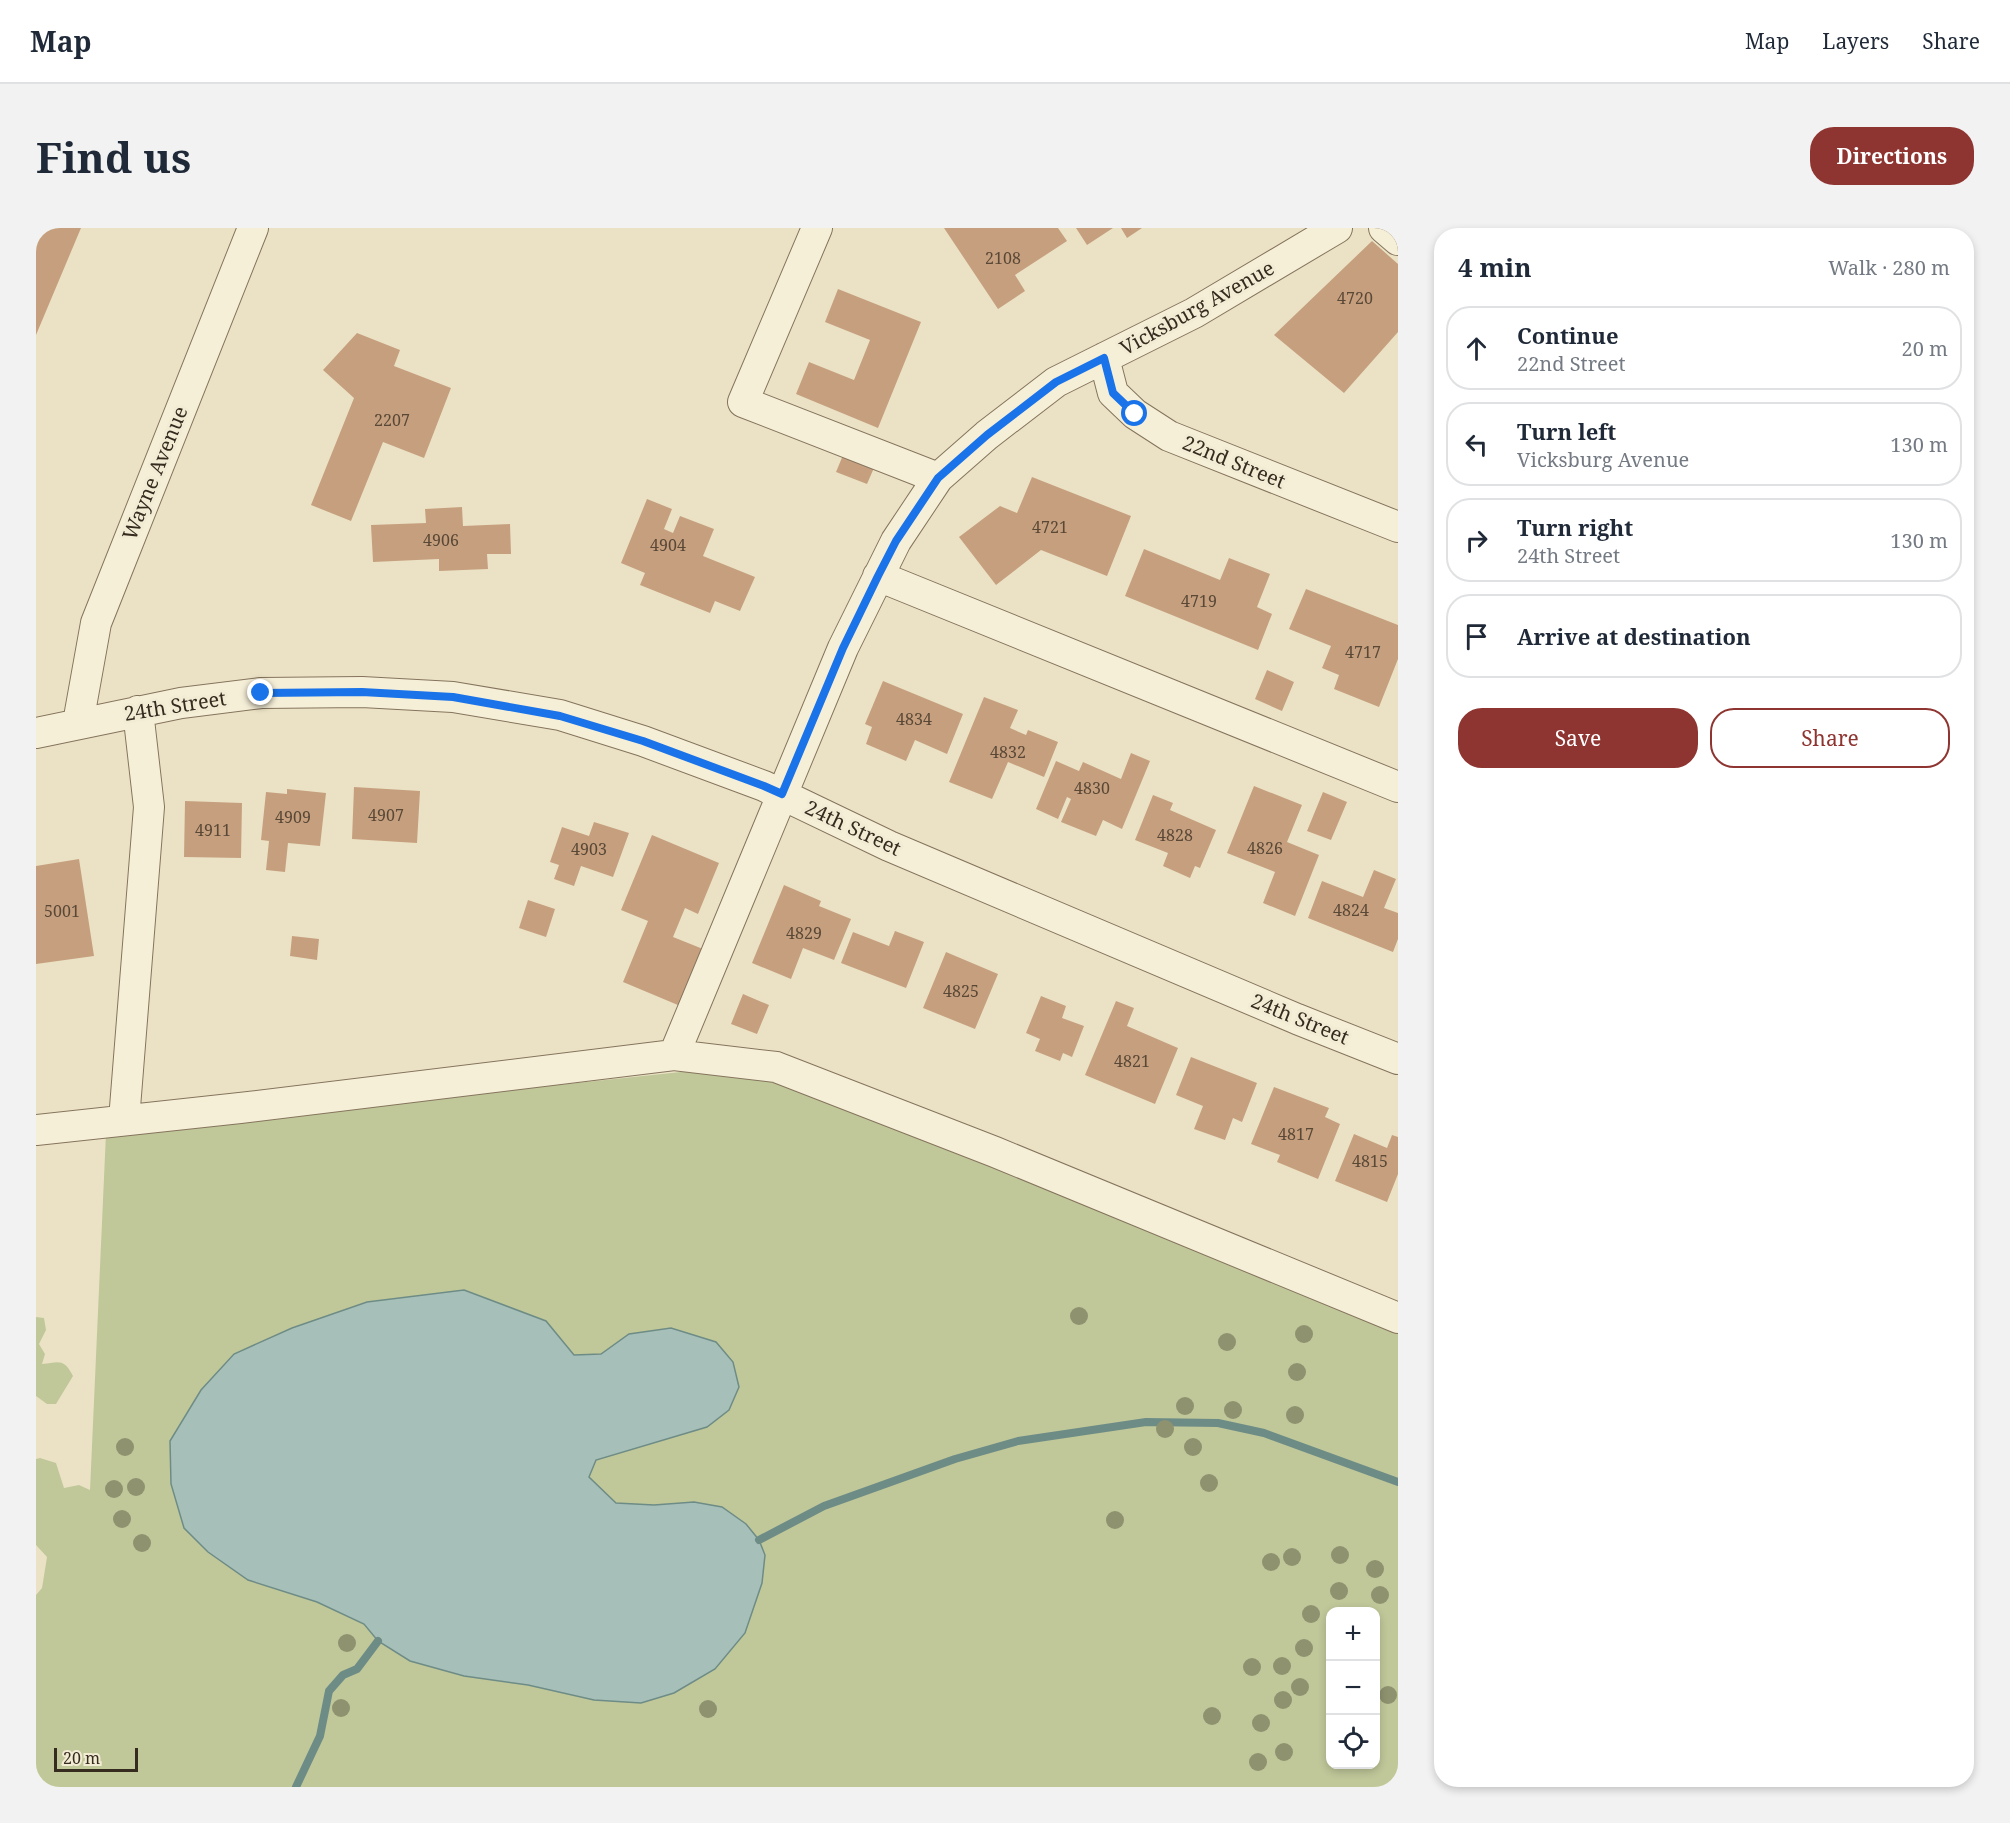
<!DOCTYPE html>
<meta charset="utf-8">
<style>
body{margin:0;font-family:"Noto Serif",serif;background:#f2f2f3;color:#1f2937}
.controls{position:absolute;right:18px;bottom:18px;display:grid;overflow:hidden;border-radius:12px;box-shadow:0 3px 9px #0003}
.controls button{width:54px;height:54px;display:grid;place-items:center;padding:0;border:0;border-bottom:2px solid #e0e1e3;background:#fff;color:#1f2937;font:30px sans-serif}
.scale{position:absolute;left:18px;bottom:15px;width:84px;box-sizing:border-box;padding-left:6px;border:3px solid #362b1f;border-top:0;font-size:16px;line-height:21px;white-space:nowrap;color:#362b1f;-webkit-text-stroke:4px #f3ecd4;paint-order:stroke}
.stop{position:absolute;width:18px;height:18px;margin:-14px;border:4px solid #1a73e8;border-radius:50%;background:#fff}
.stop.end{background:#1a73e8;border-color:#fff;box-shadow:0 2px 6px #0008}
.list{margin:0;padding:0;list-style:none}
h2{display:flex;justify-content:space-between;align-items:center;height:78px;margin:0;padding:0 24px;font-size:26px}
h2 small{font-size:20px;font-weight:400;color:#747a83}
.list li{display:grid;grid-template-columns:39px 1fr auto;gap:18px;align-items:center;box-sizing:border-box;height:84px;margin:0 12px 12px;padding:0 12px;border:2px solid #e0e1e3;border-radius:24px}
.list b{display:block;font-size:22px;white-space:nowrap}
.list p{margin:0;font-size:20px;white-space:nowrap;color:#747a83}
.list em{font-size:20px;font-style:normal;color:#747a83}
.actions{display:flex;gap:12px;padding:18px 24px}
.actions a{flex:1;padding:14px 0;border:2px solid #8f3531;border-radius:24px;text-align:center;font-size:21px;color:#8f3531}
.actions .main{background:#8f3531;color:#fff}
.icon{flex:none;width:33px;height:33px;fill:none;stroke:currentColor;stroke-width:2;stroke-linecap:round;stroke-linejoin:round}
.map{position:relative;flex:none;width:1362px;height:1559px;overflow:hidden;border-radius:24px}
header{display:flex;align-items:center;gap:36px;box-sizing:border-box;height:84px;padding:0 30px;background:#fff;border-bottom:2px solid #e0e1e3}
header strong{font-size:28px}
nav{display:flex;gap:33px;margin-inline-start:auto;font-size:21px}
.intro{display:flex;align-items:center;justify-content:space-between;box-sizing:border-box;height:144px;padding:0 36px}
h1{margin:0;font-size:42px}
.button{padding:15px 27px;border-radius:24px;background:#8f3531;color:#fff;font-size:21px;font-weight:700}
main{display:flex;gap:36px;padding:0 36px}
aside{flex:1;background:#fff;border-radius:24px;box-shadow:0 3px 9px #0003}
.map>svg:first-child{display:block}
</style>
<header>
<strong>Map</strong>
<nav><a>Map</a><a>Layers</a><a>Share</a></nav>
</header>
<div class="intro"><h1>Find us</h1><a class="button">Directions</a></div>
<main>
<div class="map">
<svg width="1362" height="1559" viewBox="0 0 1362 1559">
<rect width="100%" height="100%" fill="#ebe2c5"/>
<!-- green -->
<path fill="#c0c89a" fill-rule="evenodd" d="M673,841L711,844L766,860L1362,1102V1559H0V1367L6,1360L11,1329L0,1317V1231L4,1230L20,1235L28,1260L43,1257L54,1262L70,905ZM1294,1384H1340V1536H1294Z
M0,1089L8,1090L10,1102L3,1116L9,1126L6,1136C23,1134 28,1130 37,1148L20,1176H11L0,1168Z"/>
<!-- water -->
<path fill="#a7bfb9" stroke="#6e8c86" stroke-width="1.5" d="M428,1062L510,1093L538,1127L565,1126L593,1106L635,1100L680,1114L697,1134L703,1159L693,1182L671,1199L560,1232L553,1249L580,1275L618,1277L658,1274L686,1279L710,1296L723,1312L729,1327L726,1355L709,1405L679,1441L638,1465L605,1475L558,1472L492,1457L428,1448L374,1433L342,1413L328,1396L281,1374L212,1352L172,1324L148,1300L135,1256L134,1213L165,1162L198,1126L256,1100L331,1074Z"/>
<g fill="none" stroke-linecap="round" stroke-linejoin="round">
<!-- stream -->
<path stroke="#6e8c86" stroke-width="8" d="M723,1312L788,1278L919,1231L982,1213L1110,1194L1182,1195L1228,1205L1362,1254
M260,1559L284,1508L293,1463L307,1447L321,1441L342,1413"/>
</g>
<!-- building -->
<path fill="#c6a07e" d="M0,0H45L0,107Z
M908,0H1022L1031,13L979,47L989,63L962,81Z
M1040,0H1077L1051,17Z
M1085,0H1106L1091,10Z
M1336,13L1362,36V104L1308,165L1238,107Z
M802,61L885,94L842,200L760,166L773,134L818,152L834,112L789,94Z
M321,105L364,122L358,138L415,160L388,230L347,214L315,293L275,277L318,170L287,142Z
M810,220L841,233L831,256L800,244Z
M996,249L1095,288L1071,348L1005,322L960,357L923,309L964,278L981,285Z
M611,271L636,281L628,301L637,305L644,288L678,301L667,328L719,349L704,383L679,373L674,385L604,357L609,345L585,335Z
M426,279L427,298L474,296L475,326H451L452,341L403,343V331L337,334L335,297L390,295L389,281Z
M1108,321L1184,352L1193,330L1234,346L1221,379L1236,386L1222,422L1089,368Z
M1270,361L1362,397V431L1343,479L1298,461L1303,447L1286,440L1295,418L1253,401Z
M1231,442L1258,454L1246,483L1219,471Z
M847,453L927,486L911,526L879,512L870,533L830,516L836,499L829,496Z
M948,469L982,482L974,500L990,507L992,502L1022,514L1008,549L972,534L956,571L913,554Z
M1095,525L1114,533L1086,601L1067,592L1060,608L1025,594L1035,571L1031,569L1022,591L1000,581L1020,533L1043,543L1047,534L1085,551Z
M1218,558L1266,577L1251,614L1283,627L1259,688L1227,675L1239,644L1191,625Z
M318,559L384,563L381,615L316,611Z
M251,561L290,565L284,618L252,615L249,644L230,642L233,613L225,612L230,564L251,566Z
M1287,564L1311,574L1295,612L1271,603Z
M1117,567L1137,575L1134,582L1180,602L1164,640L1159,638L1154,650L1127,638L1132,625L1099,612Z
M149,573L206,575L205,630L148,629Z
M558,594L593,605L577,649L545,638L538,658L518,651L523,637L514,634L526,599L553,608Z
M616,607L683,635L662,686L649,680L637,709L672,723L649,780L587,754L612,693L585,682Z
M43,631L58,728L0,736V638Z
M1338,642L1360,651L1348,680L1362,685V711L1357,724L1272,690L1286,653L1327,669Z
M748,657L785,673L783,678L815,691L798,732L767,720L755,751L716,735Z
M492,672L519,681L510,709L483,700Z
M859,703L888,714L870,760L805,735L817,704L853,718Z
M256,708L283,711L281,732L254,728Z
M910,724L962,746L939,801L887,780Z
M707,766L733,777L721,806L695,796Z
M1005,768L1030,778L1026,790L1048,798L1036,829L1027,825L1024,833L999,823L1004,811L990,805Z
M1080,773L1098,780L1091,798L1142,820L1119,876L1049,847Z
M1155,829L1221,855L1206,894L1197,890L1189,912L1158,901L1167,878L1140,867Z
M1238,859L1293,880L1289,889L1304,896L1282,951L1241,934L1244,927L1215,916Z
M1318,906L1351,920L1356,907L1362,909V946L1351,974L1299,953Z"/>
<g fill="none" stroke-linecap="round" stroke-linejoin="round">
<defs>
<path id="minor" d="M781,0L707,174L902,250
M1348,0L1362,12
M1068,130L1077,165L1099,186L1133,208L1362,299
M842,348L1362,559
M42,495L60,395L217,0
M0,505L145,475L225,465L326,464L417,469L524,487L607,513L728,558L853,618L1261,791L1362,831
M638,827L807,420L860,313L902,250L951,207L1020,154L1158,85L1301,0
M88,892L113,579L102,483
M0,902L204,880L638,827L740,839L959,924L1362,1090"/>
</defs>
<!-- minor casing -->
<use href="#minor" stroke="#85745d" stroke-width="32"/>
<!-- minor -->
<use href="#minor" stroke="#f6efd8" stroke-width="30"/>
</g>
<!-- trees -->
<g fill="#8f926f">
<circle cx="1043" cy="1088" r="9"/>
<circle cx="1268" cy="1106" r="9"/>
<circle cx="1191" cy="1114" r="9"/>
<circle cx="1261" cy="1144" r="9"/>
<circle cx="1149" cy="1178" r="9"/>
<circle cx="1197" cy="1182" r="9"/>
<circle cx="1259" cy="1187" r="9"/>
<circle cx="1129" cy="1201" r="9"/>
<circle cx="89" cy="1219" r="9"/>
<circle cx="1157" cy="1219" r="9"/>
<circle cx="1173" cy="1255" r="9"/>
<circle cx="100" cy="1259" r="9"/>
<circle cx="78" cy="1261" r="9"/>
<circle cx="86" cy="1291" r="9"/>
<circle cx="1079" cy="1292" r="9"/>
<circle cx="106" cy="1315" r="9"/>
<circle cx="1304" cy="1327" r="9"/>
<circle cx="1256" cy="1329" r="9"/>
<circle cx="1235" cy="1334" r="9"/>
<circle cx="1339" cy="1341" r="9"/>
<circle cx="1303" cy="1363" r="9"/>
<circle cx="1344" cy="1367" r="9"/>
<circle cx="1275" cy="1386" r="9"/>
<circle cx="311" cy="1415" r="9"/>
<circle cx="1268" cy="1420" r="9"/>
<circle cx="1246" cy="1438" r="9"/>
<circle cx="1216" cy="1439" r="9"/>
<circle cx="1264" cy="1459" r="9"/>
<circle cx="1352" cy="1467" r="9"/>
<circle cx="1247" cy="1472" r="9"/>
<circle cx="305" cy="1480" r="9"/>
<circle cx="672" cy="1481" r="9"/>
<circle cx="1176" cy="1488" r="9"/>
<circle cx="1225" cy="1495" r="9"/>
<circle cx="1248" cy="1524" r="9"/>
<circle cx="1222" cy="1534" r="9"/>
</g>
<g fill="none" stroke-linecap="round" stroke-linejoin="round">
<!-- route -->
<path stroke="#1a73e8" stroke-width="8" d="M225,465L326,464L417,469L524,488L607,513L728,558L746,566L807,420L842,348L860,313L902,250L951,207L1020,154L1068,130L1077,165L1099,186"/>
</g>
<g text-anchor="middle" stroke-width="6" stroke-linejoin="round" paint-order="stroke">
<!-- number labels -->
<g font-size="16" fill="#5a4837">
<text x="967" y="36">2108</text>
<text x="1319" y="76">4720</text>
<text x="356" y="198">2207</text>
<text x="1014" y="305">4721</text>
<text x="405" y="318">4906</text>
<text x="632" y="323">4904</text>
<text x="1163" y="379">4719</text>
<text x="1327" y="430">4717</text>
<text x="878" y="497">4834</text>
<text x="972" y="530">4832</text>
<text x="1056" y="566">4830</text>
<text x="350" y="593">4907</text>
<text x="257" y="595">4909</text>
<text x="177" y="608">4911</text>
<text x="1139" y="613">4828</text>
<text x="1229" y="626">4826</text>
<text x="553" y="627">4903</text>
<text x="1315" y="688">4824</text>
<text x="26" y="689">5001</text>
<text x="768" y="711">4829</text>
<text x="925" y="769">4825</text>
<text x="1096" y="839">4821</text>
<text x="1260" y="912">4817</text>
<text x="1334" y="939">4815</text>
</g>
<!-- street labels -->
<g font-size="20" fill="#362b1f" stroke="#f3ecd4">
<text transform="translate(1161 80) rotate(-29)" y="7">Vicksburg Avenue</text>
<text transform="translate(1198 234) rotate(22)" y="7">22nd Street</text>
<text transform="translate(119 245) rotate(-68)" y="7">Wayne Avenue</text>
<text transform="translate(139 478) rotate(-9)" y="7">24th Street</text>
<text transform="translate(817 600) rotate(25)" y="7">24th Street</text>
<text transform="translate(1264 791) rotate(22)" y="7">24th Street</text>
</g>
</g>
</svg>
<div class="controls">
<button>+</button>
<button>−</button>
<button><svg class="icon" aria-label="locate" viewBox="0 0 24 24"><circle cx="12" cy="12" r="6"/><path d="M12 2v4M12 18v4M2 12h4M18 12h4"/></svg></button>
</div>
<div class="scale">20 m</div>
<div class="stop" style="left:1099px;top:186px"></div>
<div class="stop end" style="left:225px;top:465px"></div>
</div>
<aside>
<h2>4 min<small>Walk · 280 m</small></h2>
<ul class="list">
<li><svg class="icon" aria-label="ahead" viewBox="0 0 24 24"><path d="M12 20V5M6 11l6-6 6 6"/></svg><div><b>Continue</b><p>22nd Street</p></div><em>20 m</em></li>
<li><svg class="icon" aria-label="left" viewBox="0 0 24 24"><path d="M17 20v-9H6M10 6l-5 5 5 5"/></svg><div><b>Turn left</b><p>Vicksburg Avenue</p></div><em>130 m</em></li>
<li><svg class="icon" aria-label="right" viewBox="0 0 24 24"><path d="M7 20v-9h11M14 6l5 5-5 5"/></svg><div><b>Turn right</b><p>24th Street</p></div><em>130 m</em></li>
<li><svg class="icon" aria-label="arrive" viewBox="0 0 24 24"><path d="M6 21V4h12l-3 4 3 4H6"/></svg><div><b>Arrive at destination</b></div></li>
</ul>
<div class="actions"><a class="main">Save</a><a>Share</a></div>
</aside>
</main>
